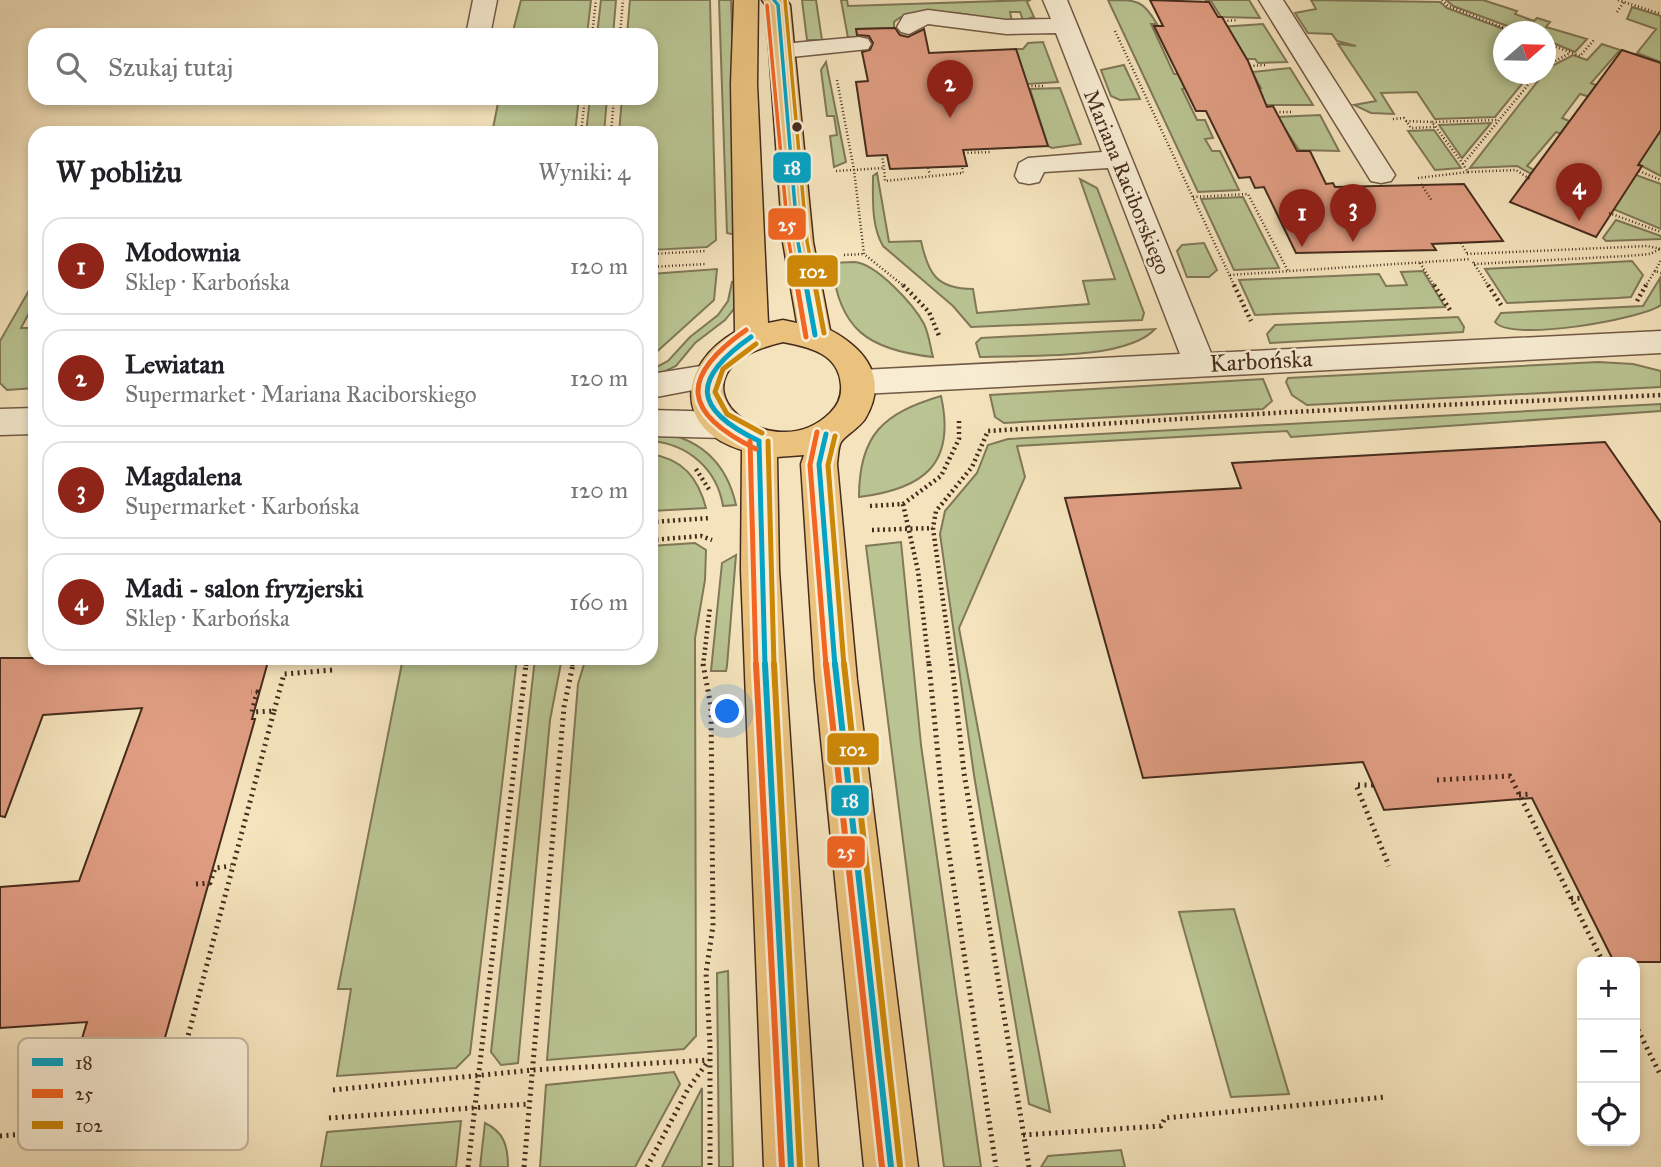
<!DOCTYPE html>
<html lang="pl">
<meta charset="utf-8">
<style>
body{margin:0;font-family:"IM FELL Great Primer",serif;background:#f2f2f2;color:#202124}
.controls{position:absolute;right:21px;bottom:21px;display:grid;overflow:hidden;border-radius:14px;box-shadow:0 4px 10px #0003}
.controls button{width:63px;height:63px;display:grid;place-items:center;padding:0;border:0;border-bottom:2px solid #e0e0e0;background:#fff;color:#202124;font:35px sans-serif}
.compass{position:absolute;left:1493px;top:21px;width:63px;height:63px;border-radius:50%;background:#fff;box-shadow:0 4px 10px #0003;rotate:70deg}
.you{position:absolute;left:728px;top:712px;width:24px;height:24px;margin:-18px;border:5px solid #fff;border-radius:50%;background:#1a73e8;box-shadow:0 0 0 10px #1a73e833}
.badge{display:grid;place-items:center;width:46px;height:46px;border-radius:50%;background:#8f2418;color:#fff;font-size:23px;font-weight:700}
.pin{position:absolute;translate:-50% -58px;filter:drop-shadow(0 2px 4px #0008)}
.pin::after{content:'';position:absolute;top:37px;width:24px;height:21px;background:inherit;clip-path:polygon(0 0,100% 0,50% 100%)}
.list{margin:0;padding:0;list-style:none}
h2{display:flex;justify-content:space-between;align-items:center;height:91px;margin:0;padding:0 28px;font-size:30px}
h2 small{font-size:23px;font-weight:400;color:#757577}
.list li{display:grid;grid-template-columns:46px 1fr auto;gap:21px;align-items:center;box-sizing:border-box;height:98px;margin:0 14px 14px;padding:0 14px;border:2px solid #e0e0e0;border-radius:21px}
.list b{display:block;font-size:26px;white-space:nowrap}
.list p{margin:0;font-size:23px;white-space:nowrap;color:#757577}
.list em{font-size:23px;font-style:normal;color:#757577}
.icon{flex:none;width:38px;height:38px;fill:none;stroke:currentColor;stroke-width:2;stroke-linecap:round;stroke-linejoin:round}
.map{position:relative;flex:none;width:1661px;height:1167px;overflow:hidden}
.search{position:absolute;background:#fff;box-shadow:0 4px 10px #0003;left:28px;top:28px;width:630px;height:77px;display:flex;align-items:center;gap:18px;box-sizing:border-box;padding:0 24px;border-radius:21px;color:#757577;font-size:26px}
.panel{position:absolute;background:#fff;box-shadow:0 4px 10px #0003;left:28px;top:126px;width:630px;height:539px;border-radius:21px}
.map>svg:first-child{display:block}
</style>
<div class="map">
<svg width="1661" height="1167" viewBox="0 0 1661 1167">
<rect width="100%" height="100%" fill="#f4e3bc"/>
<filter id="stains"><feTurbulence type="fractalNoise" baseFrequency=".00286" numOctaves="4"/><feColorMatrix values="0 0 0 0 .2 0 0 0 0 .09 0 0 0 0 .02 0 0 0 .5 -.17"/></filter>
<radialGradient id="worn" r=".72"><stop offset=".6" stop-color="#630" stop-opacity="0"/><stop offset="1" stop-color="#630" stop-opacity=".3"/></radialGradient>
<!-- green -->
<path fill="#b9c492" stroke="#807858" stroke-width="2" d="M521,0H591L587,35H512Z
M601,0H616L613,35H597Z
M630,0H710L716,240L707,247L651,250V133H619L622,98H651V35H627Z
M719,0H731L740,236L727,233Z
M802,0H816L822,40H807Z
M841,0H847L848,6L1030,0L1027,2L1034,17L1023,20L1020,12H1010L1012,21C982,19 917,0 894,22V28L857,29L858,37L848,38Z
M1108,0C1138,0 1143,0 1157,24H1151L1174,74H1183L1190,88L1182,89L1197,120H1205L1213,138L1205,139L1212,151H1220L1239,190L1198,192Z
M1205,0H1249L1260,18L1221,17L1211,1Z
M1311,0L1440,2L1447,8L1509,31L1504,32V74H1530L1495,117L1435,119L1417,92L1381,93L1394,114L1371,113L1354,105L1376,101L1338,44L1356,46L1337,41L1332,34L1308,33L1295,13L1316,9Z
M1446,0H1483L1517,11L1515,14L1534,21L1537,18L1550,22L1546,27L1587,39L1575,52L1546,40V32L1521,31L1453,6Z
M1632,7L1661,16V62L1637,53L1656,29L1627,19Z
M1263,24L1287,62L1258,63L1255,59H1238L1220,27Z
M1043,42L1058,82L1027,84L1016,49H1023L1028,43Z
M1602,44L1620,50L1591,83L1603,88L1597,99L1580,94L1562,118L1576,124L1567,136L1556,132L1527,166L1534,170L1533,175L1517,166L1470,168L1548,68L1573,55L1587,60Z
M826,62L846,162L834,167L830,136L837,135L834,116H827L821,70Z
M1124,65L1140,99L1120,100L1111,96L1101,70Z
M1290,68L1313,105H1263L1255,89L1261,88L1252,72Z
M1060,88L1081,144L1052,148L1048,146L1030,89Z
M499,98H579L575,133H492Z
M590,98H607L604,133H586Z
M1320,115L1339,151L1299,150L1277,117Z
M1491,123L1462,158L1439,125Z
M1434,130L1461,168L1435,170L1408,131Z
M1649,130L1661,134V176L1638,164Z
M1625,171L1661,184V229L1613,209Z
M877,173L889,242L921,241C928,273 936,289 973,289L977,313L1089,304L1083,281L1115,279L1080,179L1097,188L1144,313L1142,320L971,327L953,306L883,246C871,226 873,198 873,176Z
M1243,197L1279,268L1234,270L1201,199Z
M1616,220L1661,236V239L1606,241L1603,238Z
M1204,243L1217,270L1209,277H1187L1177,251L1182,245Z
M1632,261L1643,275L1631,297L1618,298L1507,303L1485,269Z
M854,262C876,263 914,305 924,324C929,334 930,346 933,357C868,350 838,329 832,263Z
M717,269L714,300L651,357V274Z
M1423,271L1445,307L1255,315L1239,280L1379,274L1386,286L1407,285L1401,272Z
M1660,278L1661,305C1639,320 1510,342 1495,322L1501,313L1643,306Z
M35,280V302L21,328H35V388L7,390L0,383V341Z
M740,281L737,305L725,320L695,343L676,366L651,378V370L668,361L690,337L718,315L728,301L732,282Z
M1458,317L1464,327L1463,332L1270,343L1267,334L1275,325Z
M1155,329C1126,361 1024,355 980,357L976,343L981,338Z
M1598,362L1633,364L1661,371V387L1307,405L1292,395L1286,382L1288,378Z
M1263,379L1272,401L1263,409L1004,423L995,417L990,395Z
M941,396C956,464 924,489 859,497C859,434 884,413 941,396Z
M1661,404V411L1291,437L1287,431L1017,446L1025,477L959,628L1050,1112L1029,1104L974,775L940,534L945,511L977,473L988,445L1008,439Z
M651,431C697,436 726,460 736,505L723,506C717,469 688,444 651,441Z
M651,454C683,459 698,478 706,508L651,511Z
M901,542L921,745L981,1167H944L866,546Z
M695,543L706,550L705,580L695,638L696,1036L684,1049L547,1060L578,684L586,658H651V546Z
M736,555L727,666L726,671H711L722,563Z
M403,658H517L470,1054L456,1068L337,1076L351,989H338Z
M535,658H562L550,720L518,1063L501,1065L491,1052Z
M1234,909L1289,1094L1231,1097L1179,912Z
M728,971L733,1167H719L717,973Z
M674,1072L680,1084L635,1167H540L546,1085Z
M702,1088V1167H662Z
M461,1121L456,1167H321L327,1132Z
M485,1123C504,1132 508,1146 508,1167H480Z
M1121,1150L1125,1167H1041L1048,1156Z"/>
<!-- building -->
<path fill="#e09d82" stroke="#462b1d" stroke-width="2" d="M1150,0L1209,2L1218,17H1222L1248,61L1267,107L1273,106L1297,151H1310L1326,184L1333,183L1335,187L1464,184L1503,241L1432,244L1436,250L1296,253L1264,187L1255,188L1250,177L1239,178L1206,111H1196L1154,26H1163Z
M895,28L900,35L908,37L924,29L929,53L1016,49L1048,146L963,150L967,166L890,169L887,155L867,156L856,82L868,81L862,52L870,50L873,43L869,36L857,35L856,29Z
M1622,50L1661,63V130L1638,165L1642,166L1596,237L1510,202Z
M1605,442L1661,523V962H1614L1532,798L1384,810L1363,762L1143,778L1065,498L1241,488L1232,463Z
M0,658H269L252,719H255L155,1073L69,1081L87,1022L0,1028V887L79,881L142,708L43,715L5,817L0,816Z"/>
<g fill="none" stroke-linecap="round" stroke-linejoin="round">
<defs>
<path id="minor" d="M473,0H497L490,35H466Z
M1043,0H1067L1211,353L1661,331V353L861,394L849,390L844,382L849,374L861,370L1180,354L1108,168L1044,172L1039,182L1029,184L1019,182L1015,176L1019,163L1028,158L1102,152L1056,33L1006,34L928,24L909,34L901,32L897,27L904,15L928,10L1006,20L1051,19Z
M1259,0H1283L1395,175L1391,181L1381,183L1371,181Z
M859,37L868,39L871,44L868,49L782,58L773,56L770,51L773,46L782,44Z
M707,365L719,369L724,377L719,385L651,398V374Z
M35,408V434L0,435V409Z
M651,410L724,412L736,416L741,425L736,434L724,438L651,436Z"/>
<path id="major" d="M734,0H758L757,84L768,323L783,320L797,323L783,242L766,6L762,0H786L790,5L813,242L830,330C866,349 889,379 865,419C859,428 847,434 841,442C838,447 838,458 837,464L857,680L918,1167H864L815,680L801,464L804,455L777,457L779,570L818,1167H764L741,570L742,450C673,429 678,365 735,332L731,84ZM783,342C810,347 839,354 841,385C842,397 838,405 830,413C768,474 652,372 783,342Z"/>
</defs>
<!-- minor casing -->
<use href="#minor" stroke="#725945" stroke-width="3"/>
<!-- major casing -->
<use href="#major" stroke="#462b1d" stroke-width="3"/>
<!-- path-far2 -->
<path stroke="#462b1d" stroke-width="2.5" stroke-dasharray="1 2.5" stroke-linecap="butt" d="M1442,0L1448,6L1515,32
M1618,0L1661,14
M1617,12L1624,2
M1224,21L1238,20
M1115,31L1235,287
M592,35L596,0
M620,35L623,0
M1546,43L1580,56L1594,40
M1250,66L1266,65
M1546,66L1570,53
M837,80L854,170L864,254L905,287
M1028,86H1045
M1276,112H1292
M1393,119L1404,118L1411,128L1435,127
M1406,121L1432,122
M581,133L585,98
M611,133L614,98
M964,153L991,152
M882,155L884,168
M1463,164L1432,122L1498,120
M928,168L930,175
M836,171L884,168L885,181L963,173L962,166
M1639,171L1661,180
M1468,172L1516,170L1530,179
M1418,178L1468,172L1463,164L1537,74
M1421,184L1432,201
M1193,197L1248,194L1288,271
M1609,213L1661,232
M1461,243L1468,255
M651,254L706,251
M1467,254L1647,246L1661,249
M844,255L864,254
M1473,262L1489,287
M1420,263L1435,287
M1474,264L1627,256L1650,254L1660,249
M651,267L706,264
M1655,271L1661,260
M1230,275L1471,259
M1645,287L1655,271L1661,273"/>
<!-- path-far1 -->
<path stroke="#462b1d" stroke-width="4.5" stroke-dasharray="2 3.5" stroke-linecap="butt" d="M903,285L929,312L940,338
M1234,285L1251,321
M1434,285L1450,310
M1488,285L1503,308
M1637,301L1646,285
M696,469L710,491
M903,504L918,571L929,666
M870,506L903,504L941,476L959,439V418
M651,522L711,518
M872,530L933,528
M651,540L701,536L712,540
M526,666L527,658
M572,666L574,658
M703,666L710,607
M952,666L933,528L936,511L972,467L988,431L1290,412L1661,395"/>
<!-- path -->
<path stroke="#462b1d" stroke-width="5" stroke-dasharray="2 4.5" stroke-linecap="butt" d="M703,664L711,707L713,926L706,973L710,1044V1167
M929,664L945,827L996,1167
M952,664L964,773L1029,1167
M274,711L284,674L333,670
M1437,780L1510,776L1603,962
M1373,785H1356L1389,866
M1519,795L1530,794
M196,884L210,883L215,868L231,866
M1571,899L1582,898
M1635,1024L1661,1076
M333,1090L533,1070L709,1060
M329,1118L529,1104
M165,1123L274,711L252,712L257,692H251
M1023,1135L1161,1126L1165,1118L1386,1097
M0,1136L204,1120L233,1114
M468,1167L526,664
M524,1167L564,707L573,664
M647,1167L688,1089L709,1060"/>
<!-- minor -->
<use href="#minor" fill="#f8edd3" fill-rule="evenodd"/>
<!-- major -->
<use href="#major" fill="#eac27e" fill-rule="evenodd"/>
<defs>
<path id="bus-1-far2" d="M774,0L778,5L798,242L806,287"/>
<path id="bus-1-far1" d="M806,285L815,335
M751,337C691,379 692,409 759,441
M826,434L819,464L835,666
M759,441L765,666"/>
<path id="bus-1" d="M765,664L791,1167
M835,664L891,1167"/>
<path id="bus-2-far2" d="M767,5L789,243L797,287"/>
<path id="bus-2-far1" d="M797,285L806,337
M746,330C679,377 682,413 756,449
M817,432L810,465L826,666
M750,441L756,666"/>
<path id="bus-2" d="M756,664L782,1167
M826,664L882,1167"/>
<path id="bus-3-far2" d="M785,0L807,241L816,287"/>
<path id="bus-3-far1" d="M815,285L824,333
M756,344L723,369L715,392L727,414L762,433
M835,436L828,465L844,666
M768,441L774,666"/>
<path id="bus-3" d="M774,664L800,1167
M844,664L900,1166"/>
</defs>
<!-- bus-1-far2 casing -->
<use href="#bus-1-far2" stroke="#f8edd3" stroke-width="7"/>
<!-- bus-1-far1 casing -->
<use href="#bus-1-far1" stroke="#f8edd3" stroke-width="10"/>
<!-- bus-1 casing -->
<use href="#bus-1" stroke="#f8edd3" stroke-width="11"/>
<!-- bus-2-far2 casing -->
<use href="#bus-2-far2" stroke="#f8edd3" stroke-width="7"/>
<!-- bus-2-far1 casing -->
<use href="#bus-2-far1" stroke="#f8edd3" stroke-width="10"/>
<!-- bus-2 casing -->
<use href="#bus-2" stroke="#f8edd3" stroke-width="11"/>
<!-- bus-3-far2 casing -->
<use href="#bus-3-far2" stroke="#f8edd3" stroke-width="7"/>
<!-- bus-3-far1 casing -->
<use href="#bus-3-far1" stroke="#f8edd3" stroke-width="10"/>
<!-- bus-3 casing -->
<use href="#bus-3" stroke="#f8edd3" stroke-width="11"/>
<!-- bus-1-far2 -->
<use href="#bus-1-far2" stroke="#04a3c5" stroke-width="3.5"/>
<!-- bus-1-far1 -->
<use href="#bus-1-far1" stroke="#04a3c5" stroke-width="5"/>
<!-- bus-1 -->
<use href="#bus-1" stroke="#04a3c5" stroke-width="6"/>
<!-- bus-2-far2 -->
<use href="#bus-2-far2" stroke="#f26522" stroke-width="3.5"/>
<!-- bus-2-far1 -->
<use href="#bus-2-far1" stroke="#f26522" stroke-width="5"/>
<!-- bus-2 -->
<use href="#bus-2" stroke="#f26522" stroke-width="6"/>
<!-- bus-3-far2 -->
<use href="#bus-3-far2" stroke="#cb8707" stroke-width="3.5"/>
<!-- bus-3-far1 -->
<use href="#bus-3-far1" stroke="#cb8707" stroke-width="5"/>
<!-- bus-3 -->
<use href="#bus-3" stroke="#cb8707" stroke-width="6"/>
</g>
<!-- markers -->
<circle fill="#462b1d" stroke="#f8edd3" stroke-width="2.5" cx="797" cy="127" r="6"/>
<g text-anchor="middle" stroke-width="5" stroke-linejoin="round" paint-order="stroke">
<!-- far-street labels -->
<g font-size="21" fill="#462b1d" stroke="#f8edd3">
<text transform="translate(1127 182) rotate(68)" y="7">Mariana Raciborskiego</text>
</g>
<!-- street labels -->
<g font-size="24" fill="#462b1d" stroke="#f8edd3">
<text transform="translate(1261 361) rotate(-3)" y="8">Karbońska</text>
</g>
</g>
<!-- legend -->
<rect x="18" y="1038" width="230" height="112" rx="10" fill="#f8edd3" stroke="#c3b39c" stroke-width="2"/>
<rect x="32" y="1058" width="31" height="8" fill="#04a3c5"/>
<rect x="32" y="1089" width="31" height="9" fill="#f26522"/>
<rect x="32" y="1121" width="31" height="8" fill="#cb8707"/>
<g font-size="19" fill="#462b1d">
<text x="75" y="1069">18</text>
<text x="75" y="1100">25</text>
<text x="75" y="1132">102</text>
</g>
<g stroke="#f8edd3" stroke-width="2.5">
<rect x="772" y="151" width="40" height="33" rx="7" fill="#04a3c5"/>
<rect x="767" y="207" width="40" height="34" rx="7" fill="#f26522"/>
<rect x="786" y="254" width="53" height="34" rx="7" fill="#cb8707"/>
<rect x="826" y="732" width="54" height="34" rx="7" fill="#cb8707"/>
<rect x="830" y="784" width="40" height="33" rx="7" fill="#04a3c5"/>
<rect x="826" y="835" width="40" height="34" rx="7" fill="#f26522"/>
</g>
<g font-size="19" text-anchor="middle" font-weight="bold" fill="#fff">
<text x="792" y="174">18</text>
<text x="787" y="231">25</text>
<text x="813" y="278">102</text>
<text x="853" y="756">102</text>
<text x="850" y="807">18</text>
<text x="846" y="858">25</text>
</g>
<rect width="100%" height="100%" filter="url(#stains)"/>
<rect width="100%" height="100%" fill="url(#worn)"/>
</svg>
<div class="controls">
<button>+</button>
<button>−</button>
<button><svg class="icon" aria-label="locate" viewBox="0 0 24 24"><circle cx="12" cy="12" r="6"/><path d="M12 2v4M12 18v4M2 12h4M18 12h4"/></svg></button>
</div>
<svg class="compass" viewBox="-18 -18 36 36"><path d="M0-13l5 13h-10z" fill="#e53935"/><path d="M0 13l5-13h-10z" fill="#757577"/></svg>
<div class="you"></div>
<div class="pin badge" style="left:1302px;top:247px">1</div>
<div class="pin badge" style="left:950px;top:118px">2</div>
<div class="pin badge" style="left:1353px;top:242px">3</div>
<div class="pin badge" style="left:1579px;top:221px">4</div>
<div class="search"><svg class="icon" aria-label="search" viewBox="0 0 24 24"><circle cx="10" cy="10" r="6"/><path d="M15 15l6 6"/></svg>Szukaj tutaj</div>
<section class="panel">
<h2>W pobliżu<small>Wyniki: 4</small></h2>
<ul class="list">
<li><span class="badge">1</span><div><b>Modownia</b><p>Sklep · Karbońska</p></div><em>120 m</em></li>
<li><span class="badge">2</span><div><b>Lewiatan</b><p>Supermarket · Mariana Raciborskiego</p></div><em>120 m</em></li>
<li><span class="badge">3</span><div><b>Magdalena</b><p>Supermarket · Karbońska</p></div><em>120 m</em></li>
<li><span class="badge">4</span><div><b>Madi - salon fryzjerski</b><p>Sklep · Karbońska</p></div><em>160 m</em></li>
</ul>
</section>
</div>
